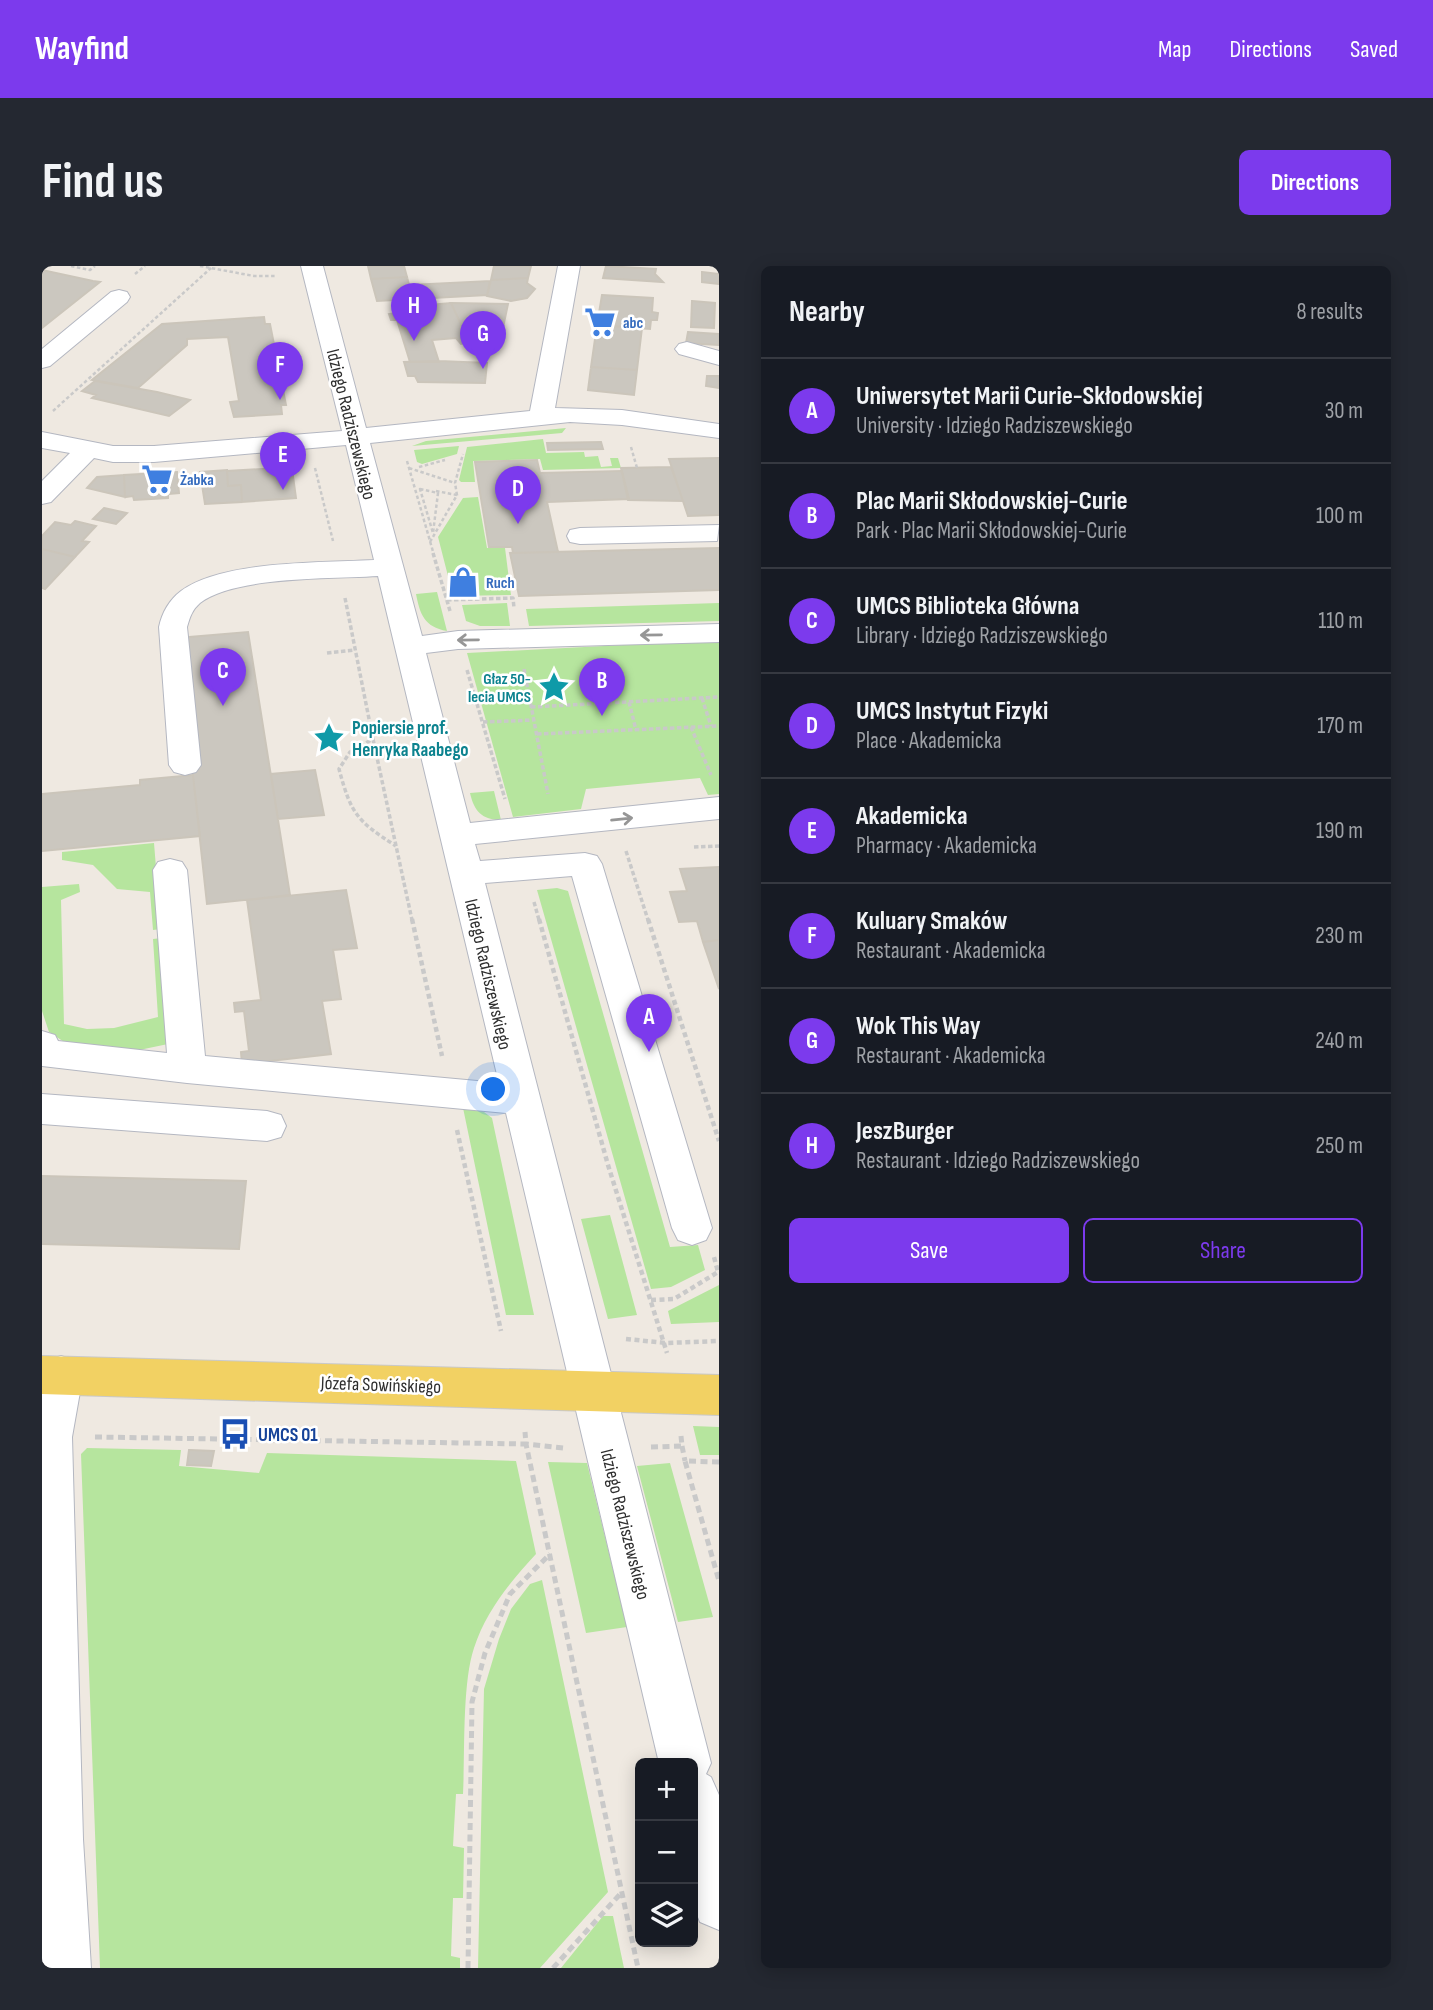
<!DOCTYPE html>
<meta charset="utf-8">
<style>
body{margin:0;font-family:"Sofia Sans Condensed",sans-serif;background:#242831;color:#f1f3f6}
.controls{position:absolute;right:21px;bottom:21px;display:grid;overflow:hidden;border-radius:10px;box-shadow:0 4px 18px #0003}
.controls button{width:63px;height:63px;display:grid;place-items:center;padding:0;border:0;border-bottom:2px solid #363941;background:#171b24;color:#f1f3f6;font:35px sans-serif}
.you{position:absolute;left:452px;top:824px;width:24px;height:24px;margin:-18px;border:5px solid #fff;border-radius:50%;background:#1a73e8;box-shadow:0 0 0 10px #1a73e833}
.badge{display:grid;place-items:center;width:46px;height:46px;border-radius:50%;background:#7c3aed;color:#fff;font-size:23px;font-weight:700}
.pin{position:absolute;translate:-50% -58px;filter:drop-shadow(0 2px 4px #0008)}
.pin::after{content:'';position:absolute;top:37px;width:24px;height:21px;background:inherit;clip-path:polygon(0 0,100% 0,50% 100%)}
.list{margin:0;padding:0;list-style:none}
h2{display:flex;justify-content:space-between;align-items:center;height:91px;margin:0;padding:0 28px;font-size:30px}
h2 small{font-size:23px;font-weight:400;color:#9ea1a6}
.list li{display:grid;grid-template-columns:46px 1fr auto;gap:21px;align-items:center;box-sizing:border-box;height:105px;padding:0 28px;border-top:2px solid #363941}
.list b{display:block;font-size:26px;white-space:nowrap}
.list p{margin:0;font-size:23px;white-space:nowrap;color:#9ea1a6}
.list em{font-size:23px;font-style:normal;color:#9ea1a6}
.actions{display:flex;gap:14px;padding:21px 28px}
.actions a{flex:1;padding:16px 0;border:2px solid #7c3aed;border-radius:10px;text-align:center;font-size:24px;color:#7c3aed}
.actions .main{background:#7c3aed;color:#fff}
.icon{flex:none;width:38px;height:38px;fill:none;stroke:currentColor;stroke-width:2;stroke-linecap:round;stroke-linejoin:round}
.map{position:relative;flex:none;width:677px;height:1702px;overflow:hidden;border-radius:10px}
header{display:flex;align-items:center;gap:42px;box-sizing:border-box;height:98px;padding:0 35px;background:#7c3aed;color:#fff}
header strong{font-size:33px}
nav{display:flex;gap:38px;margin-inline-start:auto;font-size:24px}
.intro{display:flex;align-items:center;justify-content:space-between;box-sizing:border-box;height:168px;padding:0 42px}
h1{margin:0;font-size:49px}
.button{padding:18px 32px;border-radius:10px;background:#7c3aed;color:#fff;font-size:24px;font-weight:700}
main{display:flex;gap:42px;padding:0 42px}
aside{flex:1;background:#171b24;border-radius:10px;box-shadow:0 4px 18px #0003}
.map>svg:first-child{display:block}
</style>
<header>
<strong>Wayfind</strong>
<nav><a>Map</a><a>Directions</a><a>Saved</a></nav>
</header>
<div class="intro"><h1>Find us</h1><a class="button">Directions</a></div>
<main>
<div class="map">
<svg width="677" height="1702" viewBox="0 0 677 1702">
<rect width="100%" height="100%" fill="#efe9e1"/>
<!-- green -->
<path fill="#b6e59e" d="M524,162L520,167L370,180L384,175Z
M501,173L504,187L542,186L543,191L556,190L559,201L570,200L568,192H576L579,202L501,204L498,193L431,195L433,216H419L417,214L425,181Z
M417,180L415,188L380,198L375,196L372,184Z
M436,231L445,282H463L469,329L412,330L411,323L434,320L431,308L406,310L396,271L421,232Z
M395,326L405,365C382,361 378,348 374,328Z
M465,337L468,360H438L424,355L420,339Z
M677,337V355L487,360L484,343Z
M677,374V528L666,529L658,512L544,523L539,543L471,551L425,387Z
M452,525L459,554C440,554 432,545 428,527Z
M112,577L119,663L111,664L108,626L75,623L51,599L20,594V586Z
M37,618L38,626L19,634L22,758L45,763L72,762L116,751L111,673L120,672L126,778L78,788L30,781L7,766L0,745V621Z
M515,622L526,625L628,981L656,979L663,1004L629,1021L609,1023L495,624Z
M420,837L434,840L450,852L492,1049H464Z
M568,949L595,1049L566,1053L539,953Z
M677,1019V1056L629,1058L626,1045Z
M651,1160L677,1161V1189H658Z
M45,1182L139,1184L137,1200L217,1207L225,1187L474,1195L494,1288C468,1316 444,1345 432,1382C420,1417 423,1489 421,1528H414L411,1580L422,1582L421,1632H411L409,1690L418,1692V1702H58L39,1188Z
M506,1196L545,1197L585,1361L544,1367Z
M628,1197L671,1351L636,1356L595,1200Z
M500,1314L566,1626L498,1702H436L442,1423L457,1373L469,1343L488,1318Z
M561,1650H571L582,1702H519Z"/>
<!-- building -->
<path fill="#cbc7bf" stroke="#cbc5ba" stroke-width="2" d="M326,0H362L365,11L329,13Z
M452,0H489L486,12L449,14Z
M564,0L614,3L613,8L621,16L561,12Z
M0,4L51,15L58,16L0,62Z
M660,6L677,8V18L660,16Z
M365,11L367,19L448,15L445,29L335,35L329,13Z
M486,12L485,17L493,23L485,32L469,35L445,30L449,14Z
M560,29L611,32L610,46L616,47L615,54H609L608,63L555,59Z
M650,35L673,37L672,62L649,61Z
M409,37L427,76L419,78L414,72L390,74L397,96H368L355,54H349L347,48L354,47L352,42Z
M409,37L466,38L458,76H427Z
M222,51L223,58H228L244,139H239L240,148L192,151L188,136L197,135L186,71L145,73V79L96,122L50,114L120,58Z
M555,59L600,62L595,104L549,101Z
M646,66L677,68V79L644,77Z
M397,95L445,97L443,117L376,116L373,110H366L362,96Z
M549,101L595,104L592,129L546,124Z
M665,110H677V122L664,120Z
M53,115L115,126L148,134L127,150L50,132L54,129L40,125Z
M559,176L561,183L506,184L505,177Z
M677,192V249L646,250L627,193Z
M495,194L498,207L580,205L587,233L505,236L516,286L471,287L470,281H447L433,196Z
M629,201L641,235L586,234L579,202Z
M238,202L240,211L251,210L254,232L200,236L199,219L186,220L185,205Z
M185,204L186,220L199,219L200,236L163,238L158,206Z
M135,206L137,227L126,228V232L92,234L91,230L83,231L82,209Z
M82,209L83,231L45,222L55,211Z
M62,242L85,247L74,258L51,253Z
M33,255L54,260L40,275L47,276L33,291L0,283V270L13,256L29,259Z
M677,282V324L477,330L468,287Z
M0,283L33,291L3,323L0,322Z
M426,309L429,321L416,322L413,310Z
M206,366L248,629L165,638L136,372Z
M273,504L282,549L236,553L229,508Z
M151,509L158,570L0,585V528L98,519V514Z
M677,601V674L661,676L655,655L637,656L628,626L645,625L638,603Z
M304,624L315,682L291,684L299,733L280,735L289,788L200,798L199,786L207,785L202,745L193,746L192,737L219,734L205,634Z
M677,674V723L661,676Z
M0,910L204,915L197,983L0,978Z
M147,1184L172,1185L169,1200L145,1199Z"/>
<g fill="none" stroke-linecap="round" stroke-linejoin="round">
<defs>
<path id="minor" d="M259,0H281L324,162L488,145L516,0H538L513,142L580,144L677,158V172L580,159L528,156L328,177L380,370L416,365L677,358V376L416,383L384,387L428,557L677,531V553L433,578L438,595L543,587L555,590L560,598L670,962L664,974L650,979L636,974L630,962L530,610L443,617L669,1497L664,1508L669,1511L677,1529V1664L658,1656L651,1639V1497H617L464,847L145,817L0,800V765L13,769L16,775L125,787L111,604L116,596L128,593L140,596L145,604L163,790L457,817L336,310C291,313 193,310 158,337C150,344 148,351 145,361L159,499L154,506L143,509L132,506L127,499L117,361C120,347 127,334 139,325C181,294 280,297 332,294L304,179L112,196H71L52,192L9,236L0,238V215L28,187L0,182V166L71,180H112L300,165Z
M77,24L85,26L88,31L85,36L8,100L0,102V83L69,26Z
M645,76L677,85V99L637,88L633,83L637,78Z
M677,259L675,275L538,278L528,276L525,270L528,264L538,262Z
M0,828L225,845L239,849L244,860L239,871L225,875L0,858Z
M19,1090L34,1095L41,1109L30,1171L41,1573L49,1702H0V1103L4,1095Z"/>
<path id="major" d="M0,1090L677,1109V1149L0,1128Z"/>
</defs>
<!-- minor casing -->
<use href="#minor" stroke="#b4b7c1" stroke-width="2"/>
<!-- major casing -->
<use href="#major" stroke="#c9c9c9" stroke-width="2"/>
<!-- path-far3 -->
<path stroke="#c9c9c9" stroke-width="2.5" stroke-dasharray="3.5 2.5" stroke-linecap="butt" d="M29,0L48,4L53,0
M158,0L212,10H234
M93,8L103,0
M11,145L169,2
M589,181L595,202
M365,195L392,289
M377,201L403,194
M273,202L291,275
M367,202L413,217
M378,223L396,227L391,267Z
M394,225L415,229
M388,276L415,229L413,217L421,188"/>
<!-- path-far2 -->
<path stroke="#c9c9c9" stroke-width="3.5" stroke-dasharray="4.5 2.5" stroke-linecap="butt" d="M391,287L408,345
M303,332L331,473L308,486L297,503C309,548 315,555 354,580
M405,334L471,332L472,342
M285,387L313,384
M482,403L506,528
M425,404L463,533
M660,432L669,460
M587,436L594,464
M489,441L677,431
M441,456L492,454
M649,461L669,509
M495,468L677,460
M331,473L370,654
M652,581L677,580
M584,585L606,654
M492,636L497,654"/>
<!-- path-far1 -->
<path stroke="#c9c9c9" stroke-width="4.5" stroke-dasharray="5 3.5" stroke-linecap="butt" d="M370,653L400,790
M497,653L566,899L625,1087
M606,653L677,875
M415,864L459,1065
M609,1034L632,1033L676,1006L672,991
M584,1073L624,1077L677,1075"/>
<!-- path -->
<path stroke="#c9c9c9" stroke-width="5" stroke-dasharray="7 4.5" stroke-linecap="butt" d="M53,1171L484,1178L483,1166
M640,1180L643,1195
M609,1181L640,1180L639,1170
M521,1182L484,1178L596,1702
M677,1196L643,1195L677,1315
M426,1702L430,1436L443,1387L468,1328L508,1288
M511,1702L580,1626"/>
<!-- minor -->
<use href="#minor" fill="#fff" fill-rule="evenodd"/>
<!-- major -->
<use href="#major" fill="#f2d163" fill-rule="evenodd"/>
</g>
<!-- one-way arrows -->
<defs><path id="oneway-shaft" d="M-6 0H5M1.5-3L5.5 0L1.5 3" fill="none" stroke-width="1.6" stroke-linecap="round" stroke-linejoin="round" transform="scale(1.75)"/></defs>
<g stroke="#969696">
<use href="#oneway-shaft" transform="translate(609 369) rotate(179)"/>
<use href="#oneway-shaft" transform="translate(426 374) rotate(179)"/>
<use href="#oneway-shaft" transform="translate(580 553) rotate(-6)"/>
</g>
<!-- icons -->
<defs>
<symbol id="supermarket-bare" viewBox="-9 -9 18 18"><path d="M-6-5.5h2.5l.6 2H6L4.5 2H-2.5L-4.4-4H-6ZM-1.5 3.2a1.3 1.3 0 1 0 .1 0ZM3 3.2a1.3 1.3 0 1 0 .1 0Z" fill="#3f7fe0" stroke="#fff" stroke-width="2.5" paint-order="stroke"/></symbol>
<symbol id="shop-bare" viewBox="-9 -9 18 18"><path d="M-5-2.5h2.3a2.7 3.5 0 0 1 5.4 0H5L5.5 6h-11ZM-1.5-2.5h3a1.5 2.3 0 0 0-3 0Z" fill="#3f7fe0" stroke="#fff" stroke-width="2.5" paint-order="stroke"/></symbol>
<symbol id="sight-bare" viewBox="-9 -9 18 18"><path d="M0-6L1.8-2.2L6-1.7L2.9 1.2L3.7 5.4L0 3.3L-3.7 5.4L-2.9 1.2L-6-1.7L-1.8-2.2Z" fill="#0f9aa8" stroke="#fff" stroke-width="2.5" paint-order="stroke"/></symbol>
<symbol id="bus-bare" viewBox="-9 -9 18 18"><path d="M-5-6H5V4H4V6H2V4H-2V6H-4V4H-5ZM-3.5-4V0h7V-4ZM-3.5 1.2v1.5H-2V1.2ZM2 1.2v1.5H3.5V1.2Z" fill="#1a4fb4" stroke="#fff" stroke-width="2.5" paint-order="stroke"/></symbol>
</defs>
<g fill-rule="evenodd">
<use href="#supermarket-bare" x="536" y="34" width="44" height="44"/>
<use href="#supermarket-bare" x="93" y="191" width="44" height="44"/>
<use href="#shop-bare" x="399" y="294" width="44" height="44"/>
<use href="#sight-bare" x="490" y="399" width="44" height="44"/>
<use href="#sight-bare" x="265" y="450" width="44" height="44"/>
<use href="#bus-bare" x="171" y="1146" width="44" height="44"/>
</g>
<g text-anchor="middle" stroke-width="5" stroke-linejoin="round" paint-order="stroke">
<!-- far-shop labels -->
<g font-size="16" font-weight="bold" fill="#366cbe" stroke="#fff" text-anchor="start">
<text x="581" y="62">abc</text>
<text x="138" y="219">Żabka</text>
<text x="444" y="322">Ruch</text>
</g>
<!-- far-culture labels -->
<g font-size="16" font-weight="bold" fill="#0d838f" stroke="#fff" text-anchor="end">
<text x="489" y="418">Głaz 50-<tspan x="489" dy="18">lecia UMCS</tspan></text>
</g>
<!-- street labels -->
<g font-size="19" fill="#2e2e2e" stroke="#fff">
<text transform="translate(310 158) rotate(76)" y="7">Idziego Radziszewskiego</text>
<text transform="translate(447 708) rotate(77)" y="7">Idziego Radziszewskiego</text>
<text transform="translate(339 1118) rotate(2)" y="7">Józefa Sowińskiego</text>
<text transform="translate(584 1258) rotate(76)" y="7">Idziego Radziszewskiego</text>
</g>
<!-- culture labels -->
<g font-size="19" font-weight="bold" fill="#0d838f" stroke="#fff" text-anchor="start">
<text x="310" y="468">Popiersie prof.<tspan x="310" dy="22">Henryka Raabego</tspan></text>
</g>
<!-- transit labels -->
<g font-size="19" font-weight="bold" fill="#164399" stroke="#fff" text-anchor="start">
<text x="216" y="1175">UMCS 01</text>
</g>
</g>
</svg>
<div class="controls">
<button>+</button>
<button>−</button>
<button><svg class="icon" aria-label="layers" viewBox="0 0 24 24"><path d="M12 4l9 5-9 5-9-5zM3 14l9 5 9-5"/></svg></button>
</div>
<div class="you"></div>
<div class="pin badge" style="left:607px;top:786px">A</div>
<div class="pin badge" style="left:560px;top:450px">B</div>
<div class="pin badge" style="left:181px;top:440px">C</div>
<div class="pin badge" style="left:476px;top:258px">D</div>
<div class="pin badge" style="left:241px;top:224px">E</div>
<div class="pin badge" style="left:238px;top:134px">F</div>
<div class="pin badge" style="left:441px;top:103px">G</div>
<div class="pin badge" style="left:372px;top:75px">H</div>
</div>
<aside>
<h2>Nearby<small>8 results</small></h2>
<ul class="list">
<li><span class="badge">A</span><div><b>Uniwersytet Marii Curie-Skłodowskiej</b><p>University · Idziego Radziszewskiego</p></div><em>30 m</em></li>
<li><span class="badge">B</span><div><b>Plac Marii Skłodowskiej-Curie</b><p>Park · Plac Marii Skłodowskiej-Curie</p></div><em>100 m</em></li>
<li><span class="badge">C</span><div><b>UMCS Biblioteka Główna</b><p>Library · Idziego Radziszewskiego</p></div><em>110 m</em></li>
<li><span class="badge">D</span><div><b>UMCS Instytut Fizyki</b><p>Place · Akademicka</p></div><em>170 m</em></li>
<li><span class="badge">E</span><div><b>Akademicka</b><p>Pharmacy · Akademicka</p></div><em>190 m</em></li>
<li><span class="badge">F</span><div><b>Kuluary Smaków</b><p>Restaurant · Akademicka</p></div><em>230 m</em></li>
<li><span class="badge">G</span><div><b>Wok This Way</b><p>Restaurant · Akademicka</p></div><em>240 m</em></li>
<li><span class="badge">H</span><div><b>JeszBurger</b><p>Restaurant · Idziego Radziszewskiego</p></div><em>250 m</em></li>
</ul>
<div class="actions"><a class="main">Save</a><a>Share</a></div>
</aside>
</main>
